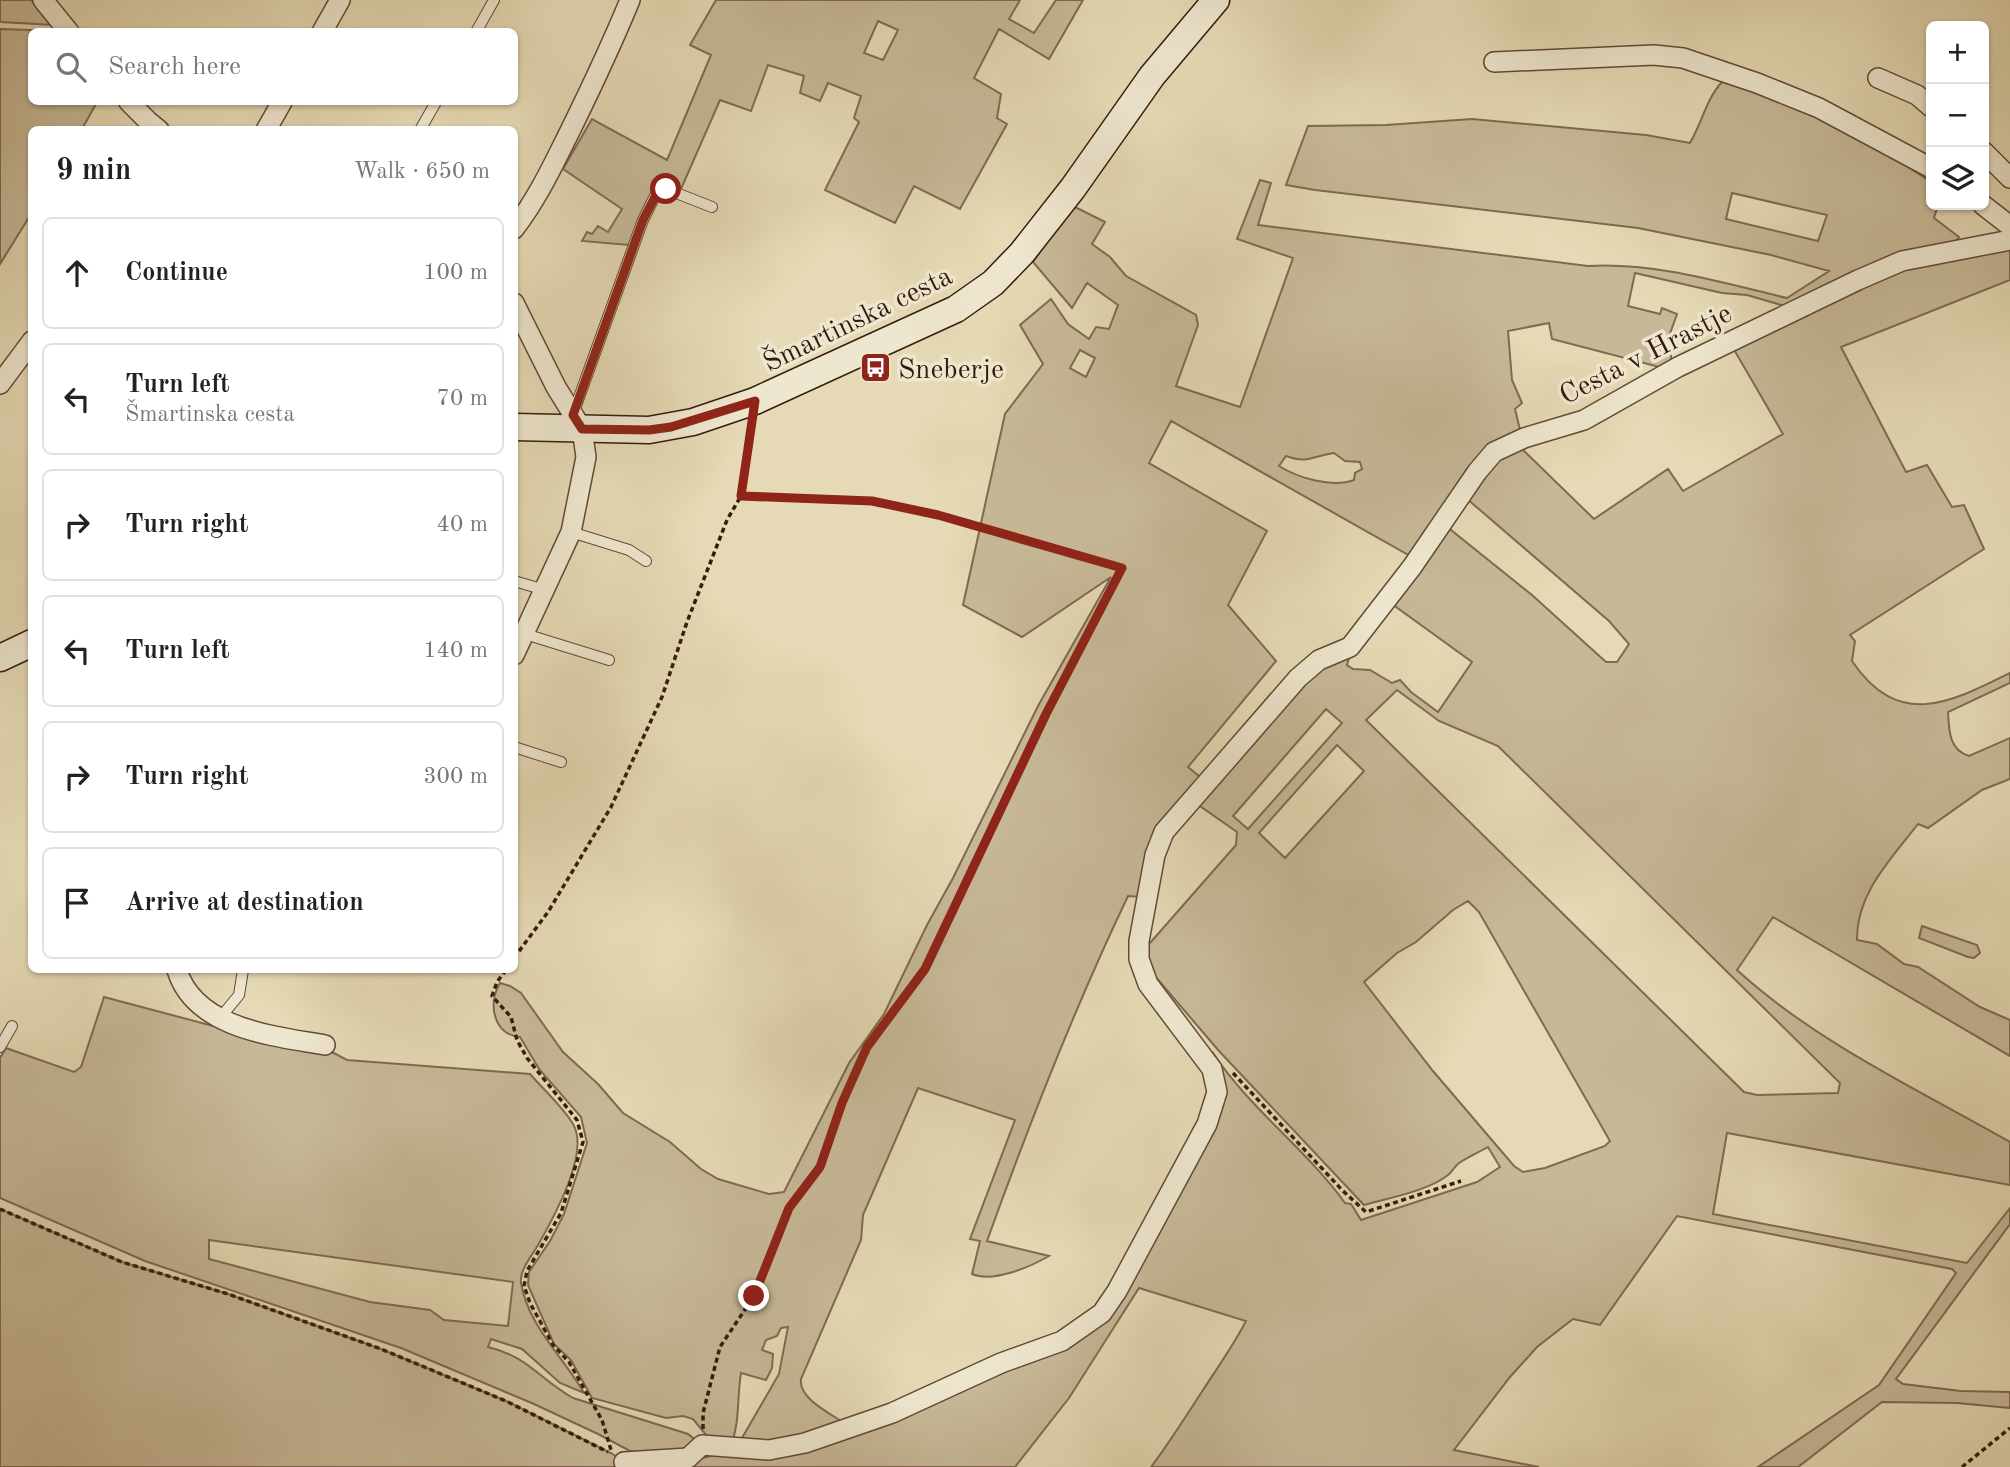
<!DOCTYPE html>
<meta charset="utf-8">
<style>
body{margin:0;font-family:"Old Standard TT",serif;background:#f2f2f2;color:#222}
.controls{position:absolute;right:21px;top:21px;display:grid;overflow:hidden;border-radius:10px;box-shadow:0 2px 5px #0004}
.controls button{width:63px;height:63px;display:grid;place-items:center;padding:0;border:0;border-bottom:2px solid #e0e0e0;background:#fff;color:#222;font:35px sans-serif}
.stop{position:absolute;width:21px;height:21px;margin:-16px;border:5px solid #8f2418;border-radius:50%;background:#fff}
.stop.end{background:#8f2418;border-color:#fff;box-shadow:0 2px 7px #0008}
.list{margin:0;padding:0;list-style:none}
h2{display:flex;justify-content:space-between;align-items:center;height:91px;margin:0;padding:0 28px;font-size:30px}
h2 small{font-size:23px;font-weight:400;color:#767676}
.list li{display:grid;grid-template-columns:46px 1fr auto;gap:21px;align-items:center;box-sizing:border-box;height:112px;margin:0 14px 14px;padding:0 14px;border:2px solid #e0e0e0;border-radius:10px}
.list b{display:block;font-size:26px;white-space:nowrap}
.list p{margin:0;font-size:23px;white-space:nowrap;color:#767676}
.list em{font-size:23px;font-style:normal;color:#767676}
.icon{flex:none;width:38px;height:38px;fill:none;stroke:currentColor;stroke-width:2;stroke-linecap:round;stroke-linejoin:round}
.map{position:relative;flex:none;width:2010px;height:1467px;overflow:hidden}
.search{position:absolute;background:#fff;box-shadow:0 2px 5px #0004;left:28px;top:28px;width:490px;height:77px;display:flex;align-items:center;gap:18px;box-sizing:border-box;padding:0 24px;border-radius:10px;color:#767676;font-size:26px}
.panel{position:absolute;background:#fff;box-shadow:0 2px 5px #0004;left:28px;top:126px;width:490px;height:847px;border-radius:10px}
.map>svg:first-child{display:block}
</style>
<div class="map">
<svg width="2010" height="1467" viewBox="0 0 2010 1467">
<rect width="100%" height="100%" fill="#e5dab5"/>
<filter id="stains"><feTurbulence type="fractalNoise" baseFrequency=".00286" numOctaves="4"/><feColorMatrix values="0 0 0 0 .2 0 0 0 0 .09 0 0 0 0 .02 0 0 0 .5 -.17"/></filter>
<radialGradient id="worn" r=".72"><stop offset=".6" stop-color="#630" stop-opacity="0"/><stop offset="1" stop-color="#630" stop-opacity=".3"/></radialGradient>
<!-- green -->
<path fill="#c7b998" stroke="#7f6a52" stroke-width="2" fill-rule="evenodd" d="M0,0H31L55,25L0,22Z
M716,0H1020L1009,19L1034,33L1056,0H1083L1049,59L999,29L974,78L1001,94L997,118L1007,124L960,209L914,186L895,223L825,190L859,122L854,118L861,96L828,83L820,101L800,93L804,76L768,65L751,111L720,100L681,189L666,187L651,194L629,245L582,241L587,232L592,234L598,226L608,232L622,209L563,169L592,119L667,160L711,55L690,45ZM878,21L898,30L883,60L864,53Z
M0,29L60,31L32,32V102H97L82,129L32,130L31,214L0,264Z
M1722,82C1749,88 1779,96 1804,108C1848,128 1891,155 1931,182V205H1938L1934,218L1959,237L1954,246L1788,307L1747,295L1722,293L1635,273L1628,306L1660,314L1662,308L1677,314L1667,342L1671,353V365L1663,368L1552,339L1549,323L1508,331L1512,380L1522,403L1515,409L1521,434L1412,557L1171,421L1149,463L1267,531L1228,605L1276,661L1188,767L1204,780L1170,816L1141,897L1128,896C1074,1009 1029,1124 987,1241L1049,1256C1030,1267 993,1283 972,1274L980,1241L970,1239L1015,1120L918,1088L863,1215L861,1240L801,1379C798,1399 832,1414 847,1425L763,1446L742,1438L779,1374L788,1327L781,1328L777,1336L766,1340L762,1350L773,1354L772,1368L766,1380L741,1373C737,1395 740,1424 731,1444L712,1442L693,1419L683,1416L666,1418L592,1398L571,1360L554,1344L528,1285L529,1272L550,1241L564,1214L587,1143L581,1117L539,1069L520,1037C494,1035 487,1004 500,983L510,986L521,993L563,1052L598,1084L623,1113L670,1142L701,1169L718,1179L769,1194L784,1192L849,1063L884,1014L927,925L953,878L1038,706L1111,577L1022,637L963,605L1005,414L1043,364L1020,325L1051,299L1068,324L1089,339L1096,327L1109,329L1118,305L1087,283L1072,308L1033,262L1068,212L1075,207L1105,222L1092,244L1110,257L1126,276L1196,315L1198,325L1176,386L1240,407L1293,258L1237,239L1260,180L1271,183L1258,225L1588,266C1655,262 1723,283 1787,298L1829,271L1771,255L1638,228L1315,190L1286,185L1308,126L1386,125L1472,119L1646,135L1690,143C1702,123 1706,99 1722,82ZM1732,193L1827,215L1818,241L1726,219ZM1080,350L1095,358L1086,377L1070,368ZM1334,453L1345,461L1360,462L1362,469L1355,473L1354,480C1332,488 1298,478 1279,466L1286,456C1309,464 1312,456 1334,453Z
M2010,247V280L1841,347L1906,472L1927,465L1952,507L1964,505L1984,549L1850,635L1855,641L1852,661C1898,729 1948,704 2010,673V683L1948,712C1949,731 1949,750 1969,756L2010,738V779L1982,790L1928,828L1918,824C1891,859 1856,894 1857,940L1877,944L1904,964L1918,967L1980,1007L2010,1020V1056L1773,917L1737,970C1817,1043 1917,1089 2010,1142V1185L1727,1133L1713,1214L1967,1263L2010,1208V1224L1896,1379L1903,1384L1961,1391L2010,1392V1408L1957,1403L1882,1402L1798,1467H1758L1879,1385L1956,1273L1952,1269L1677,1216L1600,1325L1573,1319L1537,1347L1510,1377L1454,1450L1539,1467H1151C1170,1442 1186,1416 1203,1390C1218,1367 1233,1346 1246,1321L1139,1288L1069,1398L1015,1467H644L686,1462L719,1454H771L1082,1333L1213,1123L1211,1057L1213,1053C1250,1109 1306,1149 1345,1203L1351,1204L1361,1220L1477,1182L1500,1167L1488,1147C1479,1152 1468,1157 1459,1163C1454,1167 1452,1172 1448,1175C1428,1191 1388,1198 1364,1205L1219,1051L1154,975L1143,951L1236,845L1237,832L1197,804L1303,679L1345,657L1349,658L1347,665L1353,669L1370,670L1392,683L1400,680L1411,692L1438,712L1472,662L1392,604L1446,526L1532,595L1606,662H1617L1629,644L1609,621L1466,498L1499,457L1519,446L1594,519L1668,469L1683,491L1783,434L1733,348L1905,265ZM1397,690L1439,721L1498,746L1840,1083L1838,1093L1757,1095L1744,1092L1366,720ZM1326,709L1342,723L1248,829L1233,816ZM1337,745L1364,771L1285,858L1259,833ZM1468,901L1479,912L1610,1141L1605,1146L1545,1168L1523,1172L1514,1166L1433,1071L1364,982L1397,953L1416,942L1453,910Z
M1922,926L1977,945L1980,953L1974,958L1968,957L1919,938Z
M104,997L247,1035L330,1051L347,1060L530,1074C542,1088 567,1111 574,1126C589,1155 553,1219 538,1245C532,1256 519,1270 521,1283C528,1326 564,1358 584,1393L560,1383L522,1349L491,1339L488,1347C529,1357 539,1379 573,1398L688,1434L697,1441L689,1454L630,1451L598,1434L534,1404L401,1348L145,1261L0,1198V1058L6,1048L74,1072L81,1067ZM209,1240L513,1282L508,1326L444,1320L430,1310L370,1302L209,1259Z
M0,1209L122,1262L228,1294L381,1349L506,1401L611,1453L633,1467H0Z"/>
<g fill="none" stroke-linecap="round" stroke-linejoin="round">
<defs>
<path id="service" d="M476,32L494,0
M420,130L436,102
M573,414L643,220L655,196L666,189L712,207
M571,532L629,550L646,561
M514,581L545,590
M525,634L609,660
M514,747L561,762
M220,1018L239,995L243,970
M0,1047L12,1026"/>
<path id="minor" d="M43,0L69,32
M322,32L340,0
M1494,62L1654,55L1683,58L1757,83L1819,108L1931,168
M1878,78L1917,95L1931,107
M129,102L148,121L159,130
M266,130L282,102
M1984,152L2010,178
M1983,205L2010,226
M514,229C538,198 554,163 571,129C592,86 612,44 630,0
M514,303L556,387L582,429L586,457L571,532L514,655
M0,384L32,341
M177,970C195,1029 274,1036 325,1045
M624,1462L688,1458L702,1445L769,1450L805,1443L892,1413L1001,1363L1062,1341L1102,1313L1117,1291L1207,1124L1217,1092L1212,1069L1148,984L1139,959V941L1155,855L1164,832L1298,678L1319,660L1350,647L1412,567L1477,472L1494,452L1524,438L1584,420L1678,367L1858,280L1902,261L2010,240"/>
<path id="secondary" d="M514,427L649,430L693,422L755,401L956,309L993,283L1022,253L1073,188L1152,76L1216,0
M0,658L32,643"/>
</defs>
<!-- service casing -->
<use href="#service" stroke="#624a37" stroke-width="12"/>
<!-- minor casing -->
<use href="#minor" stroke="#624a37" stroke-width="22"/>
<!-- secondary casing -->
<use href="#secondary" stroke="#371a0d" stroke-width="29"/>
<!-- path -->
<path stroke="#371a0d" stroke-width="3.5" stroke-dasharray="5 3.5" stroke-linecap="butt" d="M514,958L548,912L611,807L662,697L687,622L727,520L741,496L752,424
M506,970L497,982L492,996L511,1017L517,1040L527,1058L577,1120L583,1142L561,1213L527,1271L524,1286L530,1303L553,1345L569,1362L602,1420L611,1450
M1233,1073L1343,1191L1366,1212L1461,1181
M0,1209L122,1262L228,1294L381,1349L506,1401L608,1452
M703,1429V1413L720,1347L754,1296L789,1208L820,1167L842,1103L867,1047L925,969L1046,714L1122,568L938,515L872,501L741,496
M1962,1467L2010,1428"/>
<!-- service -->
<use href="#service" stroke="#eee7cf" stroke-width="10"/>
<!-- minor -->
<use href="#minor" stroke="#eee7cf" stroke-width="19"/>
<!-- secondary -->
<use href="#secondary" stroke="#eee7cf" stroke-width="26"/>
</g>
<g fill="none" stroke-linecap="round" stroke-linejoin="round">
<!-- route -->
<path stroke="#8f2418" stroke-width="9" d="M666,189L655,197L643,220L573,415L582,429L649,430L671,427L755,401L741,496L872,501L938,515L1122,568L1046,714L925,969L867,1047L842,1103L820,1167L789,1208L754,1296"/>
</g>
<!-- icons -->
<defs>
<symbol id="bus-square" viewBox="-11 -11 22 22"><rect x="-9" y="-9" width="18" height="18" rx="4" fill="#8f2418" stroke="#eee7cf"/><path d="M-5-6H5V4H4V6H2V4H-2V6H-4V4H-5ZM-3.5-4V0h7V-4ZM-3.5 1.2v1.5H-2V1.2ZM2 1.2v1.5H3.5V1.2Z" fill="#fff"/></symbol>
</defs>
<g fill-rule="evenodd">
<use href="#bus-square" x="858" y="350" width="35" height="35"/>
</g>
<g text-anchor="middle" stroke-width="7" stroke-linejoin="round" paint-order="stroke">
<!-- street labels -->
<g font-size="28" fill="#371a0d" stroke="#eee7cf">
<text transform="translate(857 318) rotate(-26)" y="10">Šmartinska cesta</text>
<text transform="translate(1645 353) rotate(-27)" y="10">Cesta v Hrastje</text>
</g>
<!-- poi labels -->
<g font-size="28" fill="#371a0d" stroke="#eee7cf" text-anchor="start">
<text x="898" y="378">Sneberje</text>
</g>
</g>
<rect width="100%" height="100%" filter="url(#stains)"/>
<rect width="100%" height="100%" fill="url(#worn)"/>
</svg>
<div class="controls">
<button>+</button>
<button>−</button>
<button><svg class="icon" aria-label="layers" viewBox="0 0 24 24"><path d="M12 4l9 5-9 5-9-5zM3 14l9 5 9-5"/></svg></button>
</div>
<div class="stop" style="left:666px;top:189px"></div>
<div class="stop end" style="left:754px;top:1296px"></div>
<div class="search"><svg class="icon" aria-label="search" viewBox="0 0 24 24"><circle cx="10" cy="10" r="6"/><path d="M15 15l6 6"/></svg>Search here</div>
<section class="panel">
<h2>9 min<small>Walk · 650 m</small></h2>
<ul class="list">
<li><svg class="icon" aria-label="ahead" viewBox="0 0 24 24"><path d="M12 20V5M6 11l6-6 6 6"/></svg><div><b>Continue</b></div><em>100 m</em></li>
<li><svg class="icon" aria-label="left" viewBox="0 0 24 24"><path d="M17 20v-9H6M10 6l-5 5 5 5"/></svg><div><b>Turn left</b><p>Šmartinska cesta</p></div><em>70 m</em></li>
<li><svg class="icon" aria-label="right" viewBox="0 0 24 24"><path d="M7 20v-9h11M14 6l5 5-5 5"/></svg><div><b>Turn right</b></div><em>40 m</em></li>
<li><svg class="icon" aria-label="left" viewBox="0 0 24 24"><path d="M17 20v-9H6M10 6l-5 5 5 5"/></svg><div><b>Turn left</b></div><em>140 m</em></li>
<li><svg class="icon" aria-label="right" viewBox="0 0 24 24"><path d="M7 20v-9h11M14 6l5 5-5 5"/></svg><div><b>Turn right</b></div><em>300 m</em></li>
<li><svg class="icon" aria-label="arrive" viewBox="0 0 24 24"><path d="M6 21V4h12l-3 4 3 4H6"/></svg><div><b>Arrive at destination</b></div></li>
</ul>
</section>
</div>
